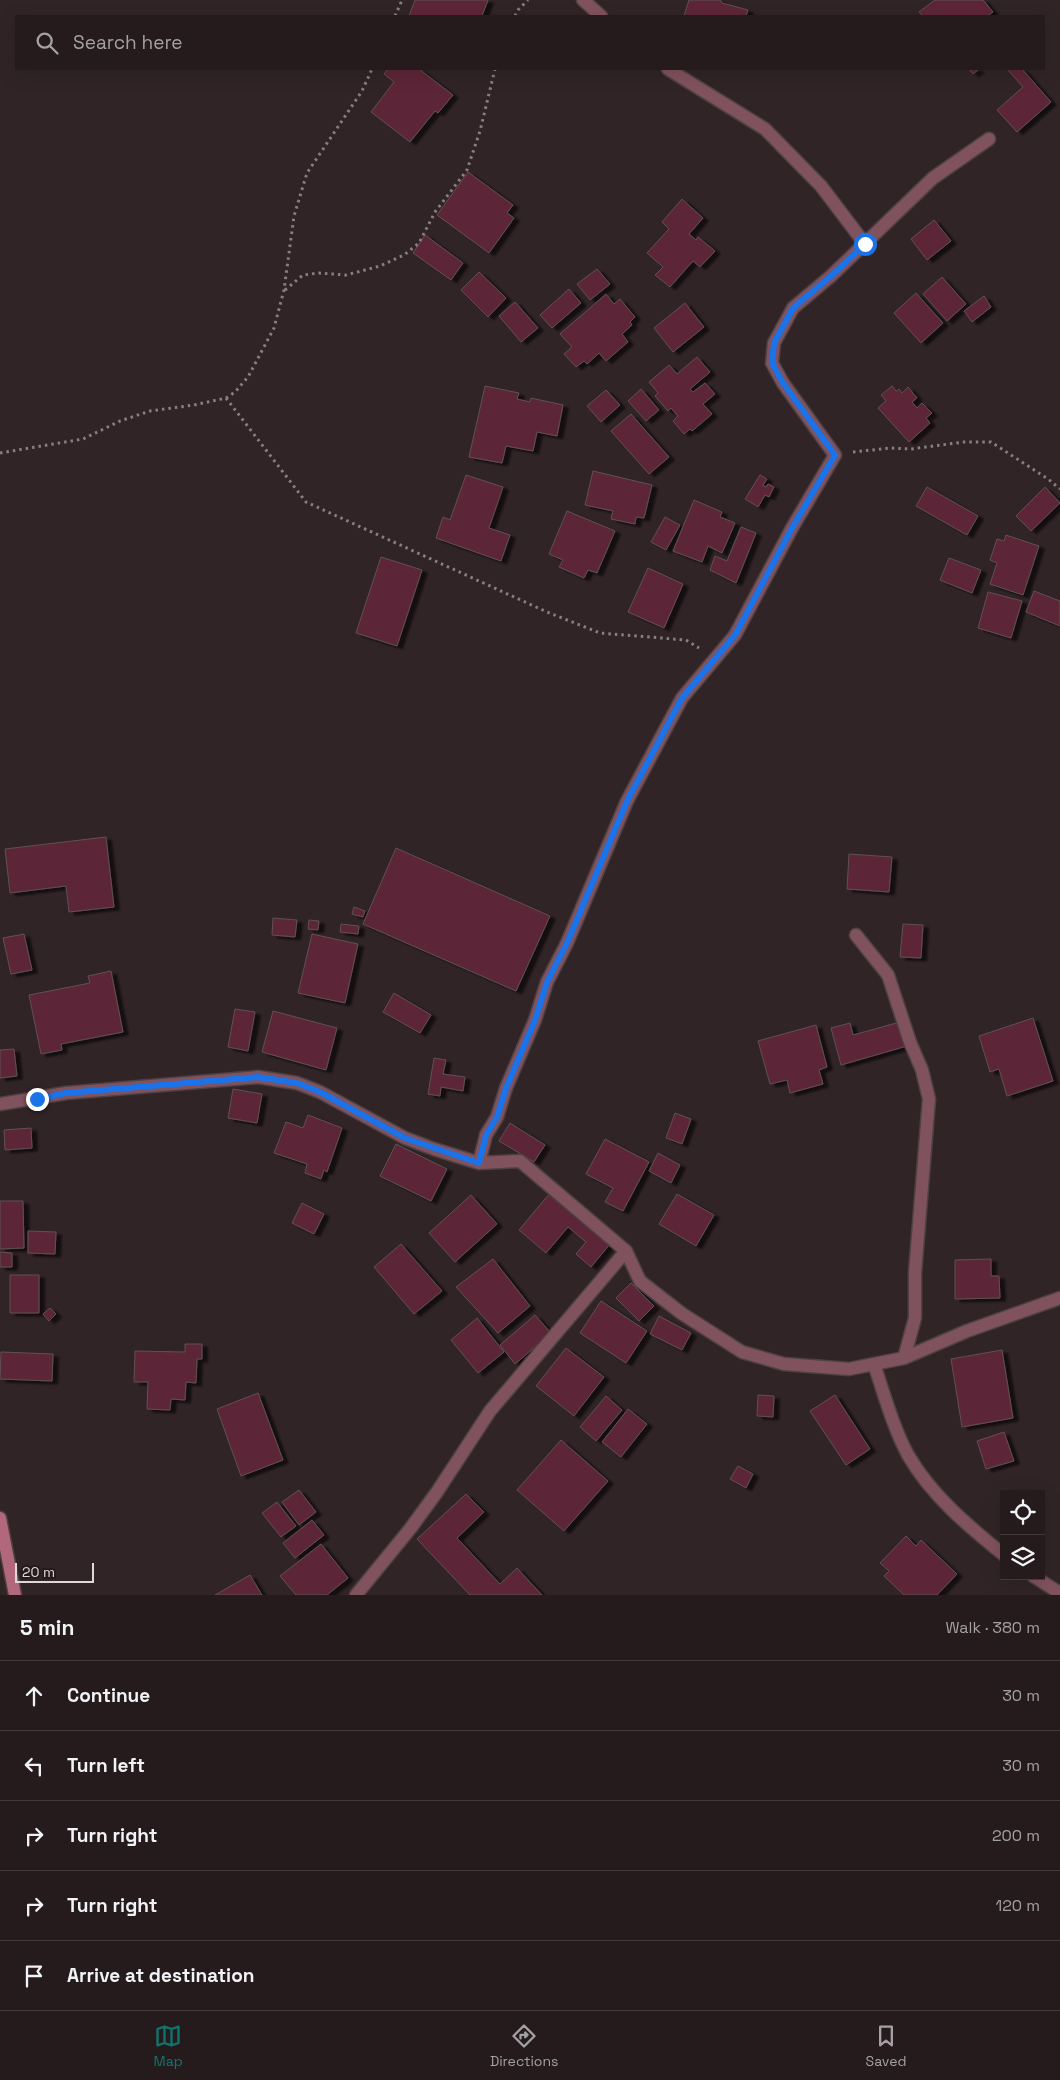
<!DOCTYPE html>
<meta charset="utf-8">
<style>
body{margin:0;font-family:"Space Grotesk",sans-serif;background:#2d2426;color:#f1f3f6}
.controls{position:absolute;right:15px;bottom:15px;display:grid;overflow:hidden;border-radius:0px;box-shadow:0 5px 20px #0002}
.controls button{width:45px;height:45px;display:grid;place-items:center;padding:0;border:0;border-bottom:1px solid #42393b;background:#251b1d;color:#f1f3f6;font:25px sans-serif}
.scale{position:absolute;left:15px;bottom:12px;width:79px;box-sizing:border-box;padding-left:5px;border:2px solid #e0d7d9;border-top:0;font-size:14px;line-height:18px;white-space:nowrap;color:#e0d7d9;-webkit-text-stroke:4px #271a1d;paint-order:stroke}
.stop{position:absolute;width:15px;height:15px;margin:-11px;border:4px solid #1a73e8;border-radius:50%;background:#fff}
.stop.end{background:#1a73e8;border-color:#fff;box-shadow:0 1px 5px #0008}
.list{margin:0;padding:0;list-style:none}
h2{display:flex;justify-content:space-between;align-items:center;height:65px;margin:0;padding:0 20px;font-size:21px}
h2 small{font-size:16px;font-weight:400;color:#a3a1a4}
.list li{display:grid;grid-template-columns:32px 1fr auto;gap:15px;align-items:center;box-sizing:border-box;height:70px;padding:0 20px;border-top:1px solid #42393b}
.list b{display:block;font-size:19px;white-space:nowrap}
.list em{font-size:16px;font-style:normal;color:#a3a1a4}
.icon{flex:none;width:28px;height:28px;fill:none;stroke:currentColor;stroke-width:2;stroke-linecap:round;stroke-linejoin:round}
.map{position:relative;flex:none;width:1060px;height:1595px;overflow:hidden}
.search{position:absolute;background:#251b1d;box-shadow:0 5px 20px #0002;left:15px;right:15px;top:15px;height:55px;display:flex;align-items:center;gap:12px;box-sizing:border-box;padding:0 18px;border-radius:0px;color:#a3a1a4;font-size:19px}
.sheet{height:415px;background:#251b1d}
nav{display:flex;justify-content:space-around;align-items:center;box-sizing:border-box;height:70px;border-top:1px solid #42393b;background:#251b1d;font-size:14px;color:#a3a1a4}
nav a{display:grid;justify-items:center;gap:2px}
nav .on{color:#0f766e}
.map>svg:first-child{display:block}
</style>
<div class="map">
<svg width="1060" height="1595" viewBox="0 0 1060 1595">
<defs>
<filter id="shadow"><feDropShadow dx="5.5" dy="3" stdDeviation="1" flood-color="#0009"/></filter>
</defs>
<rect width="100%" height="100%" fill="#312427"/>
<!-- building -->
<path fill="#5d2737" stroke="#5f5053" filter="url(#shadow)" d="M415,0H488L482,16H409Z
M689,0H720L722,3L748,10L746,16H684Z
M935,0H983L993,12L987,16H923L919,12Z
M388,69H419L453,95L438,113L435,111L410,142L371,112L394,82L384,74Z
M969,69H979L973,74Z
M1007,69H1022L1051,102L1017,132L997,110L1023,87Z
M468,172L513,205L507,213L514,218L489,253L437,215Z
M682,199L703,218L689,234L696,240L698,237L715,251L700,267L693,261L670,287L655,275L663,267L647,253L669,229L662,222Z
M934,220L951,241L927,260L911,239Z
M425,235L463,263L451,280L413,253Z
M597,269L610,284L590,300L577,284Z
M479,272L506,298L488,317L461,290Z
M942,277L966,304L947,321L923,294Z
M569,289L581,303L552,328L540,315Z
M916,293L943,323L921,343L894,313Z
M606,294L614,304L620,299L635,317L630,322L632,325L622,334L628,342L606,361L599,353L587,364L584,361L576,367L564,354L572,347L560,334Z
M984,296L991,307L972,322L964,311Z
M515,302L538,328L521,342L499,316Z
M685,303L704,327L673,352L654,328Z
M697,357L710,372L690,389L693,392L705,383L715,394L703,404L712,414L692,431L690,429L684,434L673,421L678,416L671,408L668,411L655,396L658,393L649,382L669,365L677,374Z
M485,386L519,393L517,399L530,402L531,398L563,405L557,436L537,432L533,451L506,446L502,463L469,457Z
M892,386L896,391L899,389L902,393L908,387L917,398L912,402L917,408L922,403L932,413L926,418L930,423L909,442L878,408L886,401L881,395Z
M641,389L659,410L646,421L628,401Z
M606,390L620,405L601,422L587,406Z
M631,414L669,457L649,474L611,431Z
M593,471L652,485L644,518L636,517L635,524L611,519L613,511L585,505Z
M466,475L503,487L489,528L510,535L501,561L436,538L443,517L450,520Z
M760,475L767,479L763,485L766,487L768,484L774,487L769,497L765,495L758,507L745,499Z
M927,487L978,516L967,535L916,506Z
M1045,487L1060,503L1031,531L1016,516Z
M694,500L722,512L720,517L735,523L722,553L708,546L702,562L673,551Z
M567,511L615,531L597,573L588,570L584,578L559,567L563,560L549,554Z
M665,517L680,525L666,550L651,542Z
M741,527L756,533L736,583L710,570L715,556L727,561Z
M1006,535L1039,546L1023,595L990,584L997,563L990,560L997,539L1004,541Z
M381,557L422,570L397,646L356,633Z
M949,558L981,570L972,593L940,580Z
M648,568L683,584L664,628L628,612Z
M1034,591L1060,601V626L1026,612Z
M988,592L1022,601L1011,638L978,628Z
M106,837L114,907L69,912L66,886L10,893L5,849Z
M396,848L550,916L516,991L363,924Z
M849,854L892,857L889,892L847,889Z
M354,907L365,911L363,917L352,914Z
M273,918L297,920L295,937L272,935Z
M309,920L319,921L318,930L308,929Z
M341,924L359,926L358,934L340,932Z
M903,924L923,925L921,958L900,957Z
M24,934L32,970L11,974L3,938Z
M312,934L358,944L345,1003L298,993Z
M111,971L123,1032L61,1044L62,1050L41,1054L29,995L90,983L88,976Z
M394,993L431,1015L420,1033L383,1012Z
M235,1009L255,1012L248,1051L228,1047Z
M273,1011L337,1028L326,1070L262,1052Z
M1033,1018L1053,1081L1007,1096L999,1069L990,1072L979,1036Z
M900,1022L907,1046L841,1065L831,1028L850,1023L853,1035Z
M816,1025L827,1067L819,1070L823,1084L790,1093L787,1080L770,1084L758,1041Z
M14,1049L17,1076L0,1078V1050Z
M434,1058L446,1060L443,1074L465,1077L463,1091L441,1087L440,1096L428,1094Z
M233,1089L262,1094L257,1123L228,1118Z
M675,1113L691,1119L682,1144L666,1138Z
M308,1115L342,1128L327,1172L324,1170L321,1179L305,1173L307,1164L274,1153L286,1122L303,1128Z
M510,1123L545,1145L534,1162L499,1141Z
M31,1128L32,1148L5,1150L4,1130Z
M605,1139L649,1162L623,1211L605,1202L613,1188L586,1174Z
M396,1144L447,1169L431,1201L380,1176Z
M658,1153L680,1165L671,1183L649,1171Z
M550,1193L610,1244L591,1267L576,1254L586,1242L568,1227L546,1253L519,1230Z
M677,1194L714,1215L696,1246L659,1224Z
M471,1195L497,1224L455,1262L429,1233Z
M0,1201H23L24,1248L0,1249Z
M302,1203L324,1214L314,1234L292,1223Z
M28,1231L56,1232L55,1254L28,1253Z
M401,1244L442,1291L414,1314L374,1267Z
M0,1252L12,1253V1267H0Z
M493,1259L530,1306L498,1333L456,1287Z
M991,1259V1276H999L1000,1298L955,1299V1260Z
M10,1275H39V1313H10Z
M631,1283L654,1306L639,1321L616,1298Z
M601,1301L647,1331L626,1363L580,1333Z
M50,1308L56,1314L49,1321L43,1314Z
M535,1315L551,1333L515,1364L500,1345Z
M659,1316L691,1333L682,1350L650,1334Z
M477,1318L504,1352L478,1373L451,1340Z
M185,1344H202V1359H197L196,1383L186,1382L185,1400L171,1399L170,1410L147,1409L148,1382H134L135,1351L185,1352Z
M566,1348L604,1377L574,1416L536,1386Z
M1002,1350L1013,1418L962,1427L951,1359Z
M1,1352L53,1354L52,1381L0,1379Z
M258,1393L283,1460L241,1476L217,1409Z
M758,1395L774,1396L773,1417L757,1416Z
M835,1395L870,1449L846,1465L810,1411Z
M606,1396L622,1410L596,1441L580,1427Z
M628,1409L647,1424L621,1457L602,1442Z
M1004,1432L1014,1461L986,1469L977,1441Z
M561,1440L608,1481L564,1531L517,1490Z
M738,1466L753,1474L746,1488L730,1479Z
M299,1490L316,1512L299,1525L282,1502Z
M466,1494L484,1512L457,1538L500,1584L517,1568L542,1595H470L417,1539Z
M277,1502L296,1526L281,1537L262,1513Z
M312,1520L324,1535L295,1558L283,1543Z
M906,1536L916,1546L921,1540L957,1574L937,1595H904L884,1576L889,1571L880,1563Z
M321,1544L348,1578L327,1595H296L280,1576Z
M250,1575L262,1595H215Z"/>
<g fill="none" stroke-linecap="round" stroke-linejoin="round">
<defs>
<path id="street" d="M583,0L601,16
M668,69L765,129L821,186L865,244
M856,935L888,975L910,1042L922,1070L929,1099L915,1273V1318L904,1358
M0,1104L66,1093L258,1077L297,1083L320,1092L405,1138L434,1149L479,1163L520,1161L626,1251L640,1281L681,1313L742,1352L784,1364L849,1369L904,1358L967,1331L1060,1298
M479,1163L486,1135L497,1117L506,1088L535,1020L547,982L567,943L627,801L682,698L735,635L792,528L835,455L783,383L772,363L774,343L793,308L831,276L933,178L989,139
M874,1364C884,1394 893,1427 908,1455C931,1495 968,1526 1004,1555
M1033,1576L1060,1593
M356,1595L410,1529L437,1492L490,1411L626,1251"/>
<path id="secondary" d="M0,1518L15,1595"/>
</defs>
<!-- street casing -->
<use href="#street" stroke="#4d4143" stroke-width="15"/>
<!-- secondary casing -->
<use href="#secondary" stroke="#4d4143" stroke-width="15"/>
<!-- path -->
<path stroke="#897e81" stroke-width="3" stroke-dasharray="2.5 4" stroke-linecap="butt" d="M395,16L402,0
M515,16L518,10L528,0
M285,290L303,275L319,273L346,275L380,266L404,255L419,243L435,212L467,170L480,131L495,69
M226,398L306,502L547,612L600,633L686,640L699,648
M853,452L890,448L911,449L964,442H991L1048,479L1060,489
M0,453L83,439L120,421L150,411L194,405L226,398L235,392L248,377L274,328L284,290L294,216L307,173L362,91L372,69"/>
<!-- street -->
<use href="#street" stroke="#80525e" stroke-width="12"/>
<!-- secondary -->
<use href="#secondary" stroke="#b1687c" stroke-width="12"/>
</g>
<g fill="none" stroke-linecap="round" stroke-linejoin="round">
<!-- route -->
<path stroke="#1a73e8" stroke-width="6" d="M37,1099L66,1093L258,1077L297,1083L320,1092L405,1138L479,1163L486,1135L497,1117L506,1088L535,1020L547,982L567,943L627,801L682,698L735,635L792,528L835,455L783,383L772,363L774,343L793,308L831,276L865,244"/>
</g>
</svg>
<div class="controls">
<button><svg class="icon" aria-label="locate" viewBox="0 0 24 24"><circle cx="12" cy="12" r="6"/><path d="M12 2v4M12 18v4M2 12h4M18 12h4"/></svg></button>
<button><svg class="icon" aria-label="layers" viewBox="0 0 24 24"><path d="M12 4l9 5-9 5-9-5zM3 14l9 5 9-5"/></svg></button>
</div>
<div class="scale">20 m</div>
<div class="stop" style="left:865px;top:244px"></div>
<div class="stop end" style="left:37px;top:1099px"></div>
<div class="search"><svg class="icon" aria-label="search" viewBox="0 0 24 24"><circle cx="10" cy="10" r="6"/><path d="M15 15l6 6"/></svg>Search here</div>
</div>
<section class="sheet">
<h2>5 min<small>Walk · 380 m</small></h2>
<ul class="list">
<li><svg class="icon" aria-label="ahead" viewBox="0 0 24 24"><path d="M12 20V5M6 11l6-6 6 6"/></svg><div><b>Continue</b></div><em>30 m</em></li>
<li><svg class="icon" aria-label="left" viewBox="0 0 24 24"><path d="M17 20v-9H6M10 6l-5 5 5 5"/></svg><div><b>Turn left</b></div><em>30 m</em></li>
<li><svg class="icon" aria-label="right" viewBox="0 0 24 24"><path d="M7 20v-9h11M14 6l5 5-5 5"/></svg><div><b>Turn right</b></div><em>200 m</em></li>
<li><svg class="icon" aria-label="right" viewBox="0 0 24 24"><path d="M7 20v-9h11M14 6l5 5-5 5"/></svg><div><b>Turn right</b></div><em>120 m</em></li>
<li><svg class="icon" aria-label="arrive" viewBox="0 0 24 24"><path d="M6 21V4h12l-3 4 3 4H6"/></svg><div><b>Arrive at destination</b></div></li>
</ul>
</section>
<nav>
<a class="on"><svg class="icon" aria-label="map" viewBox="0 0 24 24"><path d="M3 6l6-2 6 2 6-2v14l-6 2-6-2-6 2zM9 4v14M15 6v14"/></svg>Map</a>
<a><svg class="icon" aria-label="directions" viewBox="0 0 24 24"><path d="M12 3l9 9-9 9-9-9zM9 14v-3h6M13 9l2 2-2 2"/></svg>Directions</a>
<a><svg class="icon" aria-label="saved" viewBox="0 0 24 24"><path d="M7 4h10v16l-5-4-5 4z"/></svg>Saved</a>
</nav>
